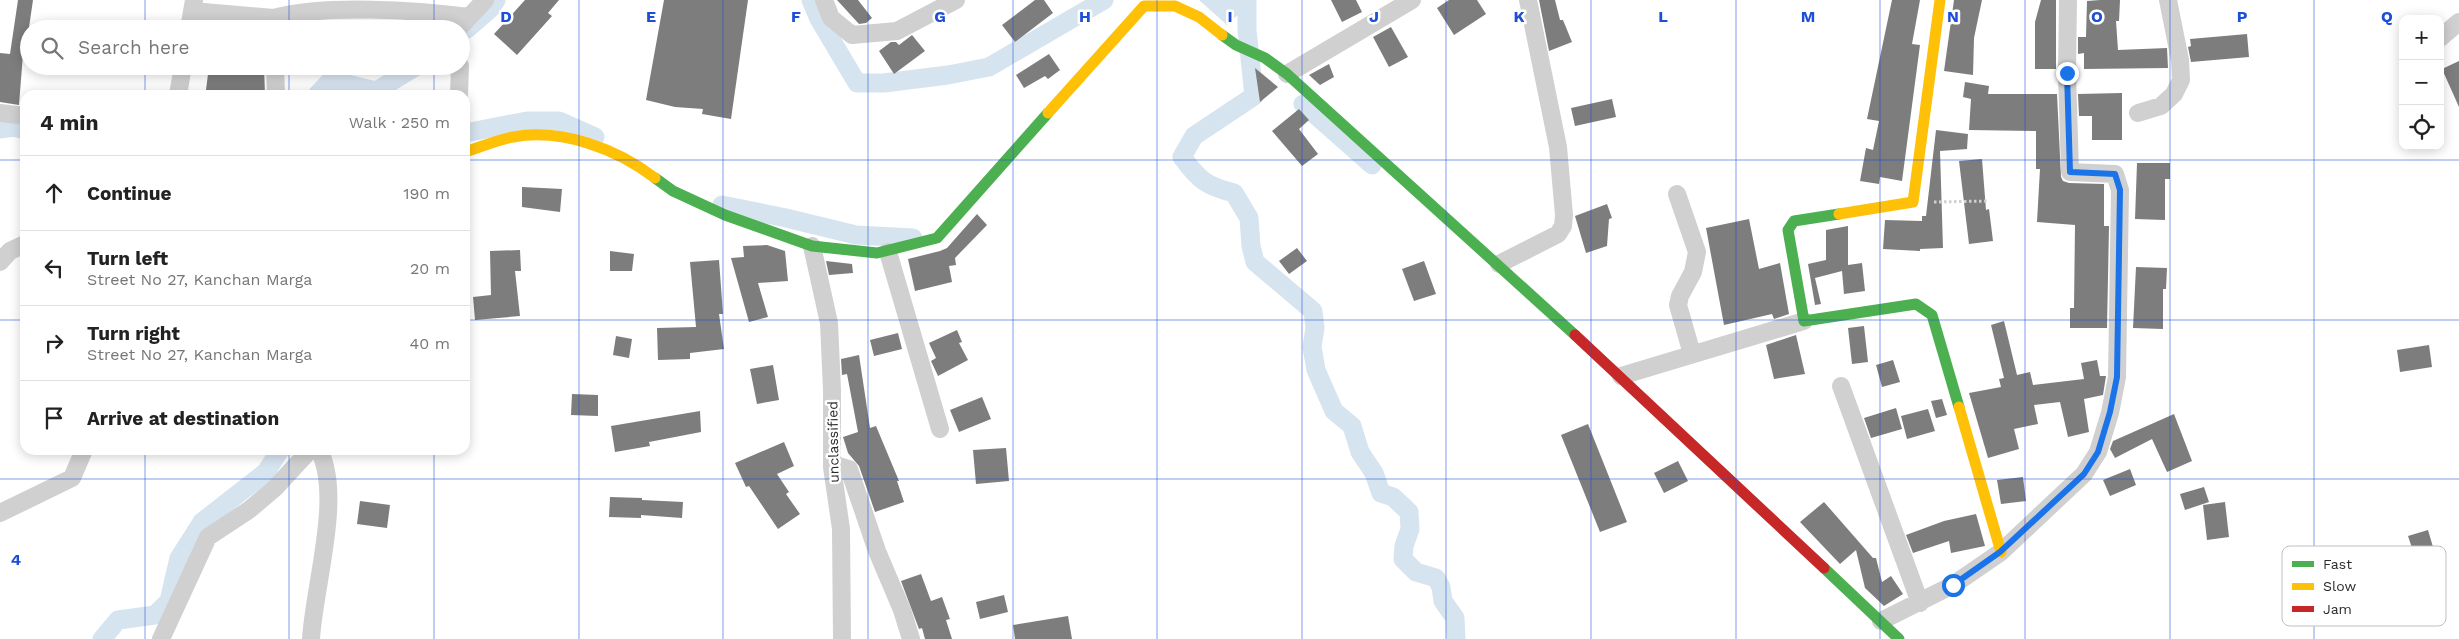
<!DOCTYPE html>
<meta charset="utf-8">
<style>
body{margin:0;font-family:"Work Sans",sans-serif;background:#f6f6f6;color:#222}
.controls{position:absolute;right:15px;top:15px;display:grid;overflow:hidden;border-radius:10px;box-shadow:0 2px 12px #0003}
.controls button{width:45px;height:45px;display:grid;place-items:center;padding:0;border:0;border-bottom:1px solid #e0e0e0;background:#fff;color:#222;font:25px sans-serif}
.stop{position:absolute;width:15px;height:15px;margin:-11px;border:4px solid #1a73e8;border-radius:50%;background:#fff}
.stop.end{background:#1a73e8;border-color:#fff;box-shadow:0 1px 5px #0008}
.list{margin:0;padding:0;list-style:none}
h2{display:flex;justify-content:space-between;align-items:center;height:65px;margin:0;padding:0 20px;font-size:21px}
h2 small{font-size:16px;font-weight:400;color:#767676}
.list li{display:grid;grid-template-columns:32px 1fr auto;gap:15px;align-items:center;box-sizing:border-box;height:75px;padding:0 20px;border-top:1px solid #e0e0e0}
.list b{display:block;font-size:19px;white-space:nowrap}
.list p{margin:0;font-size:16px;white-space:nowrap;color:#767676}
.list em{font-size:16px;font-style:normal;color:#767676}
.icon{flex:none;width:28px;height:28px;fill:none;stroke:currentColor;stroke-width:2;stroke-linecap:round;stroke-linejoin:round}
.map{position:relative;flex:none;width:2459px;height:639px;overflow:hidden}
.search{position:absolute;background:#fff;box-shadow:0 2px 12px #0003;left:20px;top:20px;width:450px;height:55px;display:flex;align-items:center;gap:12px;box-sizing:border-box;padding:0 18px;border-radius:28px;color:#767676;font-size:19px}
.panel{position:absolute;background:#fff;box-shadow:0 2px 12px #0003;left:20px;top:90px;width:450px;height:365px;border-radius:15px}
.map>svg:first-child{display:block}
</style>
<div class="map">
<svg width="2459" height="639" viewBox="0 0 2459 639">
<rect width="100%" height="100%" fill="#fff"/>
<!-- water -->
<path fill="#d6e4f0" d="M1199,0H1243L1242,11L1227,25Z"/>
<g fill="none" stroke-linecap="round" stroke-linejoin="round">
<!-- canal -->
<path stroke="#d6e4f0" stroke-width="19" d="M811,0L819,19L857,83H884L948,75L989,67L1104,0
M1247,0V30L1254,96L1194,136L1182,157C1199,180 1206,186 1234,193L1249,218L1251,246L1255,262L1313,311L1315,328L1312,347L1316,370L1334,411L1352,426L1360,452L1374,473L1381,493L1393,497L1409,512L1410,529L1404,546L1403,559L1416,572L1436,578L1441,587L1443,601L1455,618L1456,639
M467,29L491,8L496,0
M317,95L331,80L376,91L417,66
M1303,104L1372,165
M0,129L14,127L25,130
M465,133L527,121H559L595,137
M722,205L786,218L856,235L913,238
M102,639L118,620L155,615L169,601L179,558L202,522L266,472L280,450"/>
</g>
<!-- building -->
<path fill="#7d7d7d" d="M18,0H33L25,55L23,54L19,105L0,102V53L10,54Z
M525,0H559L548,13L552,16L517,55L494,34Z
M664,0H748L731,119L702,114L703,109L675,107L646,100Z
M837,0H858L872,18L866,23L859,24Z
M1035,0H1044L1053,13L1015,42L1002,25Z
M1331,0H1356L1362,12L1342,22Z
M1449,0H1477L1486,14L1454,35L1437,8Z
M1539,0H1555L1560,20H1563L1572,42L1549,51Z
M1892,0H1920L1912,44L1920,45L1902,181L1880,177L1879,184L1860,181L1866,148L1873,150L1879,121L1867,119Z
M1954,0H1982L1974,38L1973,75L1944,71Z
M2041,0H2056V69H2035V22Z
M2100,0H2120L2119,21H2116L2118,50L2167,48L2168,68L2084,69V53L2078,54V37H2086L2087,1Z
M1391,27L1408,57L1389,67L1373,37Z
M2247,34L2249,57L2191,62L2188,47L2191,46L2190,39Z
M912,35L925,51L894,74L879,51L891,42H896L899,45Z
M1049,54L1060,70L1048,79L1045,76L1024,88L1016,75Z
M2459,61V107L2442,69Z
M1329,64L1334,77L1320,85L1309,75Z
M209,66H264L265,95L206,90Z
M1255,68L1278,87L1260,102Z
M1965,82L1989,86L1988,94H2057L2061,177L2063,181L2069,183L2104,184V226H2109L2107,328H2070V308H2074L2075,225L2037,222L2040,169H2036V131L1969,130L1971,99L1963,97Z
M2122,93V140H2092V116H2079L2078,94Z
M1612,99L1616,117L1575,126L1571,108Z
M1299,109L1309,120L1299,129L1318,154L1302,166L1272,131Z
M1936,130L1968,134L1967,149L1940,151L1943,248L1920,249V251L1883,249L1885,220L1922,221V216H1926Z
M1982,159L1986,210L1989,209L1993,241L1969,244L1959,161Z
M2137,163H2170V179H2165V220L2135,219Z
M522,187L562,189L560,212L522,207Z
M1607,204L1612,218L1609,219L1607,246L1586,253L1575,216Z
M977,214L987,225L955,258L956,265L949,266L952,282L915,291L908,259L940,251L947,248Z
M1749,219L1759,269L1780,263L1789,314L1774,319L1772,314L1724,325L1706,228Z
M1848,226V265L1862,263L1865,291L1844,294L1842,271L1815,278L1821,304L1815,305L1808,264L1826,260V230Z
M767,245L785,251L788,281L758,283L768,317L749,322L731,258L744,257L743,246Z
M1297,248L1307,261L1289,274L1279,261Z
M520,250L521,271H515L520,316L475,320L473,297L491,295L490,251Z
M610,251L634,254L632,271H610Z
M719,260L723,314H719L724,349L690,353V359L658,360L657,328L696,327L690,262Z
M826,261L852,264L853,273L829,275Z
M1424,261L1436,294L1414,301L1402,269Z
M2136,267L2167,268L2166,289H2163V329L2133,328Z
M2004,321L2017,375L2030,372L2033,385L2084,379L2081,363L2097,360L2100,376H2106L2103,395L2084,399L2089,432L2068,437L2060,402L2034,405L2038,424L2014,429L2019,449L1988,458L1969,393L2001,387L1999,379L2004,378L1991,325Z
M1864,326L1868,362L1852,364L1848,328Z
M957,330L962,342L959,343L968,360L938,376L931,361L936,358L929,343Z
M898,333L902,349L874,356L870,340Z
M1796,335L1805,374L1774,379L1766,345Z
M616,336L632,339L629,358L613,355Z
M2429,345L2432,367L2400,372L2397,350Z
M859,355L870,428L876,426L899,481H897L904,502L875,512L859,466L848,453L843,437L858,432L847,374L842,375L841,359Z
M1893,360L1900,382L1882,387L1876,365Z
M773,365L779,400L757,404L750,369Z
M572,394L598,395V416L571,415Z
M982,397L991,419L959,432L950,410Z
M1942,399L1947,415L1936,418L1931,401Z
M1896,408L1902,429L1871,438L1864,418Z
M1928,409L1935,431L1907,439L1901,416Z
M700,411L701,432L649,442L650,446L615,452L611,426Z
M2174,414L2192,461L2167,472L2152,439L2115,458L2110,449L2113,441Z
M1588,424L1627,522L1600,532L1561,435Z
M784,442L794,466L777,474L789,492L786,494L800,514L778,529L749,486L746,487L735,463Z
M1006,448L1009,481L976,484L973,450Z
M1678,461L1688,481L1664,493L1654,473Z
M2130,469L2136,485L2110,496L2103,480Z
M2023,477L2026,501L2001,504L1997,480Z
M2204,487L2209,502L2185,510L2180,494Z
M610,497L642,498V500L683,502L682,518L641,515V518L609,517Z
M360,501L390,505L387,528L357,524Z
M1824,502L1873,558H1876L1882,582L1891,576L1903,594L1884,606L1865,588L1856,550L1840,564L1800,522Z
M2225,502L2229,537L2207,540L2203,505Z
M1976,514L1985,546L1951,553L1949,541L1913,553L1906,535L1944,521Z
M2428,530L2433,547L2414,554L2408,536Z
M921,574L931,601L942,597L950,619L946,620L952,639H925L922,628L919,629L901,581Z
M1004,595L1008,612L980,619L976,602Z
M1068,616L1072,639H1015L1013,625Z"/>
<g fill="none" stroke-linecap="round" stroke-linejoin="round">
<!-- path -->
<path stroke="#d0d0d0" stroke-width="3" stroke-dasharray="2.5 2.5" stroke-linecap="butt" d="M1934,202L1989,201"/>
<!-- street -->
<path stroke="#d0d0d0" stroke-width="18" d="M824,0L831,18L852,35L897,31L956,0
M192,11L274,18V28
M274,18C323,4 417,10 469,17
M189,29L194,0
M458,29L485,0
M2440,38L2459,22
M275,66L276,95
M1287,74L1412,0
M178,95L183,66
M459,95L460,66
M0,113L25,116
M2138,113L2161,106L2174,94L2181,80L2180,60L2168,0
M1677,194L1697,252L1693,272L1680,296L1678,305L1692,354
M812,246L829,323L832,390V467L841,529L842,639
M888,252L940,429
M0,262L10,251L25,244
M1499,264L1558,234L1563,226L1564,215L1558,147L1528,0
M1621,376L1804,321
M1841,386L1920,603
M832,467L839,466L849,469L877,551L902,610L911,639
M0,513L72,478L84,450
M1881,621L1953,585L2001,552L2084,474L2098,452L2110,413L2117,377L2120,190L2115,174L2070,172L2067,73L2068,0
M161,639L208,537L249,510L275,488L310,450
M311,639C314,586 343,496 319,450"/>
<!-- fast -->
<path stroke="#4caf50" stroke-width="11" d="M1222,35L1236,45L1265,58L1287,74L1575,335
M655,178L673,191L725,215L812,246L877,253L937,238L1048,113
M1839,214L1794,221L1788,230L1804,321L1916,304L1932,315L1959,407
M1824,568L1899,639"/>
<!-- slow -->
<path stroke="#ffc107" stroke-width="11" d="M1048,113L1144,6H1175L1199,17L1222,35
M465,152C481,147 497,140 513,137C562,128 617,149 655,178
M1839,214L1913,202L1940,0
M1959,407L2001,552"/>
<!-- jam -->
<path stroke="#c62828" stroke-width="11" d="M1575,335L1824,568"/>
</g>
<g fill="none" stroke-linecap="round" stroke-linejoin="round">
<!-- route -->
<path stroke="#1a73e8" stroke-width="6" d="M1953,585L2000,552L2084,474L2098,452L2110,412L2117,377L2120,190L2115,174L2070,172L2067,73"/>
</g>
<!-- grid -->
<path fill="none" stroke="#1d4ed8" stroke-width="1" stroke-opacity="0.55" d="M145,0V29M289,0V29M434,0V29M579,0V639M723,0V639M868,0V639M1013,0V639M1157,0V639M1302,0V639M1446,0V639M1591,0V639M1736,0V639M1880,0V639M2025,0V639M2170,0V639M2314,0V639M145,66V95M289,66V95M434,66V95M0,160H25M465,160H2459M0,320H25M465,320H2459M145,450V639M289,450V639M434,450V639M0,479H2459"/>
<g text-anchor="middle" stroke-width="5" stroke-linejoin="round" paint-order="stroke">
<!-- street labels -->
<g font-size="14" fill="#2b2b2b" stroke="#fff">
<text transform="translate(833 442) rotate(-91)" y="5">unclassified</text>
</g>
</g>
<!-- legend -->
<rect x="2282" y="546" width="164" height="80" rx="8" fill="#fff" stroke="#bfbfbf" stroke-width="1"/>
<rect x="2292" y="561" width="22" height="6" fill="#4caf50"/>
<rect x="2292" y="583" width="22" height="7" fill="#ffc107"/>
<rect x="2292" y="606" width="22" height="6" fill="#c62828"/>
<g font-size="14" fill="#2b2b2b">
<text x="2323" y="569">Fast</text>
<text x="2323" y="591">Slow</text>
<text x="2323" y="614">Jam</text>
</g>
<g font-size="16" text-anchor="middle" font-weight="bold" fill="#1d4ed8" stroke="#fff" stroke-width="5" stroke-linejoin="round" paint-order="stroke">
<text x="506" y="22">D</text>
<text x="651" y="22">E</text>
<text x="796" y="22">F</text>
<text x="940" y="22">G</text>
<text x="1085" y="22">H</text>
<text x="1230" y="22">I</text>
<text x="1374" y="22">J</text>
<text x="1519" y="22">K</text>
<text x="1663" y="22">L</text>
<text x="1808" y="22">M</text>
<text x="1953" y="22">N</text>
<text x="2097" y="22">O</text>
<text x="2242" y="22">P</text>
<text x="2387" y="22">Q</text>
<text x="16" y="565">4</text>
</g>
</svg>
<div class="controls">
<button>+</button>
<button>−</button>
<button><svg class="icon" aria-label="locate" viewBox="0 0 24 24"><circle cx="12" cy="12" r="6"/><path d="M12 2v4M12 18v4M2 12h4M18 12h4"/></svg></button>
</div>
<div class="stop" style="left:1953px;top:585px"></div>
<div class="stop end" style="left:2067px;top:73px"></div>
<div class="search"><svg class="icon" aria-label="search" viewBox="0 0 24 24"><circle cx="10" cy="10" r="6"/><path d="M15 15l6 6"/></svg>Search here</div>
<section class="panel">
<h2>4 min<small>Walk · 250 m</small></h2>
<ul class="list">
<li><svg class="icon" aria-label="ahead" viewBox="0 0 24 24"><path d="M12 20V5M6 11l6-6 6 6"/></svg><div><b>Continue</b></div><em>190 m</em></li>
<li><svg class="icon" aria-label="left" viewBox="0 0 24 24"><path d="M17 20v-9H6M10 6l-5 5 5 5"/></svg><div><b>Turn left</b><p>Street No 27, Kanchan Marga</p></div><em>20 m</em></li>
<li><svg class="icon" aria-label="right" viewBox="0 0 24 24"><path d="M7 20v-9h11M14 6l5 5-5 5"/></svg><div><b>Turn right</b><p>Street No 27, Kanchan Marga</p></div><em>40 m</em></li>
<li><svg class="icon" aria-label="arrive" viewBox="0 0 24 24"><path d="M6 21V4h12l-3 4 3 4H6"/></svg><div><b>Arrive at destination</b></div></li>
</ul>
</section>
</div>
